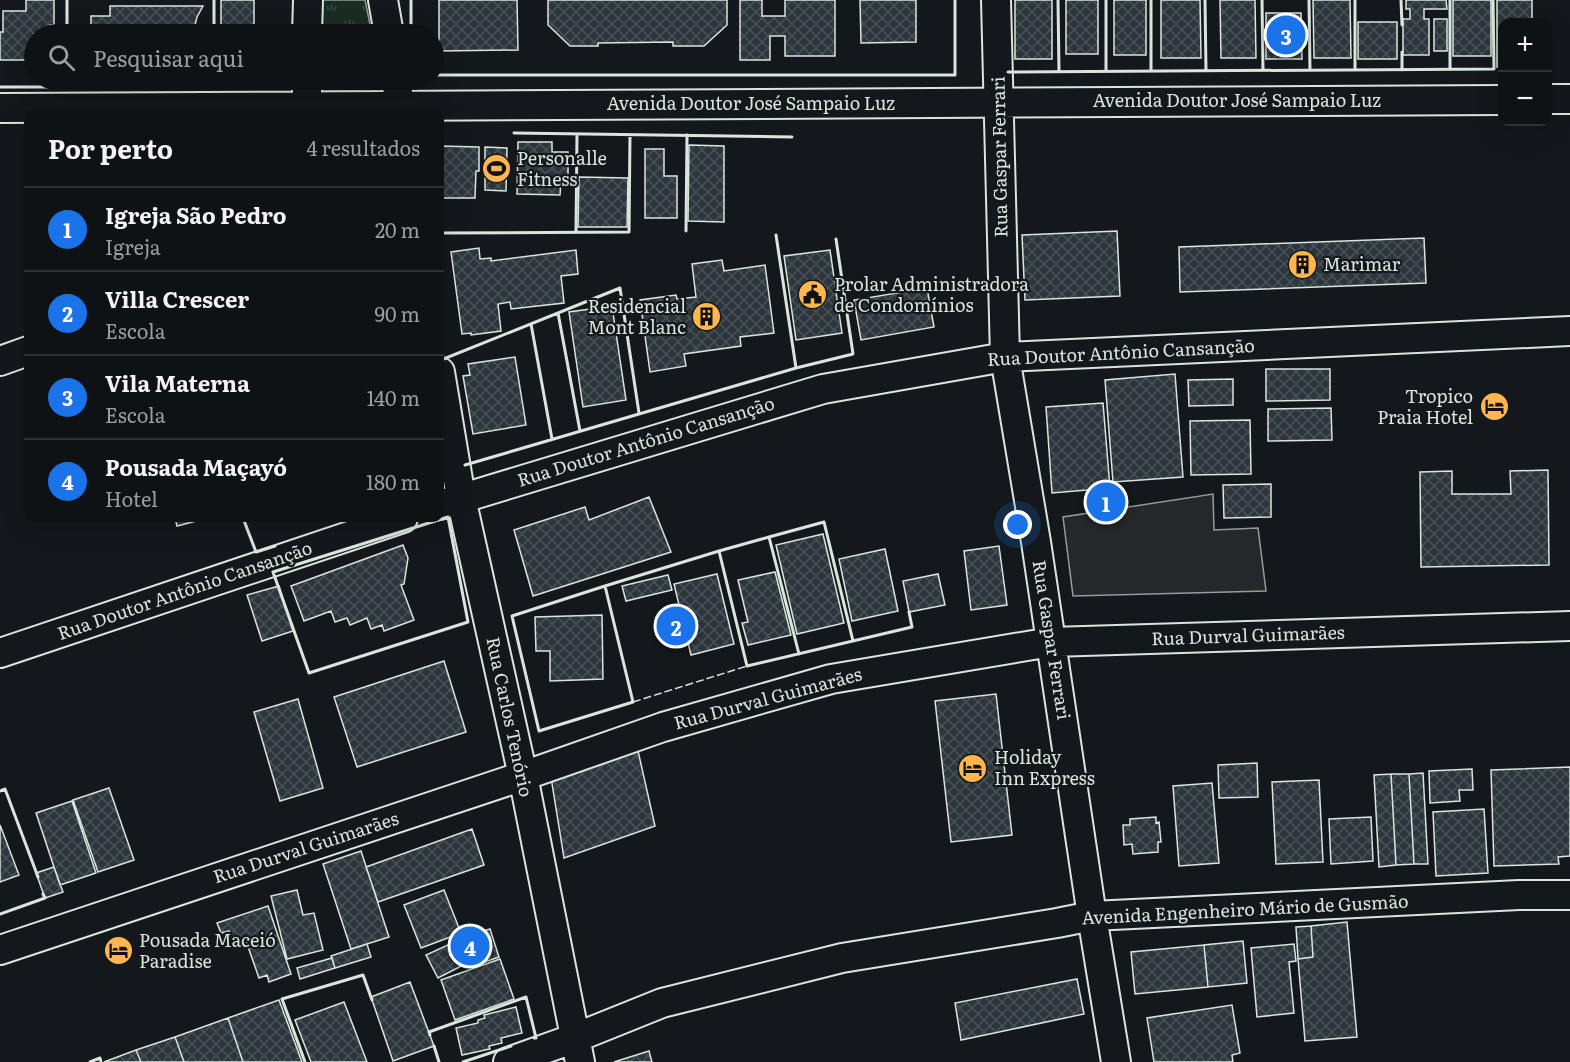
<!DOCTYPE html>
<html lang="pt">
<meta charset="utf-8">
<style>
body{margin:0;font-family:Literata,serif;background:#181b1e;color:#f1f3f6}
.controls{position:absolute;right:18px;top:18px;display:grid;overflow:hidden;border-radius:12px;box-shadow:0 6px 24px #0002}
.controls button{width:54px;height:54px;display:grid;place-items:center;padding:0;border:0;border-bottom:2px solid #2f3234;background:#0f1215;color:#f1f3f6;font:30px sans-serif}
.you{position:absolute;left:1018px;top:525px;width:21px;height:21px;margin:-15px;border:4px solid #fff;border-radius:50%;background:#1a73e8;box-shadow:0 0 0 9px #1a73e833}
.badge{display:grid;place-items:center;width:39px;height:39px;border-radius:50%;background:#1a73e8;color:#fff;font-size:20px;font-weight:700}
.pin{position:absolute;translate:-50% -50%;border:3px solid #fff;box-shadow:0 2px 6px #0006}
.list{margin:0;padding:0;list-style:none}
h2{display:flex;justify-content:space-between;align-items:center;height:78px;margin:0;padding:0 24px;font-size:26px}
h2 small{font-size:20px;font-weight:400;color:#9b9ea0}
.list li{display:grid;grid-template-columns:39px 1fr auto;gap:18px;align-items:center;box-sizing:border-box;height:84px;padding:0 24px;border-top:2px solid #2f3234}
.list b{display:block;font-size:22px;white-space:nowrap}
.list p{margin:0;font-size:20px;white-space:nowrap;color:#9b9ea0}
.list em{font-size:20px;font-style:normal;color:#9b9ea0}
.icon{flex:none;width:33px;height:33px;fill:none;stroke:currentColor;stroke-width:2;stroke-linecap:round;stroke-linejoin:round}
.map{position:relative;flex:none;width:1570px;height:1062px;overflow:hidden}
.search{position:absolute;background:#0f1215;box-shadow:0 6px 24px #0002;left:24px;top:24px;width:420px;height:66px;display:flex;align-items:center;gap:15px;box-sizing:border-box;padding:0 21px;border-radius:33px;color:#9b9ea0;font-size:22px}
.panel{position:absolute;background:#0f1215;box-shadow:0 6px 24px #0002;left:24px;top:108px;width:420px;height:414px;border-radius:12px}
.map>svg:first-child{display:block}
</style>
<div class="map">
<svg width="1570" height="1062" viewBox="0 0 1570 1062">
<defs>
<pattern id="park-tufts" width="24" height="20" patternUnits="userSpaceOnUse" patternTransform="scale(1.5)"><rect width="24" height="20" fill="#1a2d24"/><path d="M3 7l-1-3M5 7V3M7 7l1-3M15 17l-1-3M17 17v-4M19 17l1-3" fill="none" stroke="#3b4b43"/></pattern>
<pattern id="building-cross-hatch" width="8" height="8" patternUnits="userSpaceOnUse" patternTransform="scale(1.5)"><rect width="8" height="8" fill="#2c363c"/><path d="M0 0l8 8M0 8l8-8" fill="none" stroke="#4a5358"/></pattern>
</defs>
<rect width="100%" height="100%" fill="#14181c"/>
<!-- park -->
<path fill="url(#park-tufts)" stroke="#939e99" stroke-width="1.5" d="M313,0H365L372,34H313Z
M312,80H382L383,83L375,91L346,98L324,95L312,87Z"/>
<!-- parking -->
<path fill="#24282b" stroke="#939e99" stroke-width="1.5" d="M1213,494L1214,530L1258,528L1266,591L1073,596L1063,517Z"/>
<!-- building -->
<path fill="url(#building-cross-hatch)" stroke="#d8e6dc" stroke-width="1.5" d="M26,0H54V25H50L51,34H34V60H0V32H3V11H26Z
M221,0H254V34H221Z
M439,0H517L518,50L439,51Z
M548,0H727V25L704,46H673V42L598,43V46H570L548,25Z
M740,0H762V16H785V0H835V56H785V36H770V60H740Z
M860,0H916V42L861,43Z
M1015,0H1052V59H1015Z
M1066,0H1098V54H1066Z
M1114,0H1146V55H1114Z
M1161,0H1200L1201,58H1161Z
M1220,0H1255L1256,58H1221Z
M1313,0H1350L1351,58H1314Z
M1406,0H1446L1447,9H1424V19H1429V55H1403V19H1410V9H1406Z
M1453,0H1491V56H1453Z
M1497,0H1532V22H1502V67H1497Z
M110,6H203L197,17L194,29L190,34H82V25H91V16H110Z
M1266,13H1301L1302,59H1266Z
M1434,19H1447V51H1434Z
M1358,22H1397V59H1358Z
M518,142H552V152H568V181H561L560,195L517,194Z
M689,145L724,146V222L688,221Z
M440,146L479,147V171H476L475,198H440Z
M485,147L507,148L506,191L485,190Z
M645,149H664V176H677V218H645Z
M579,177L628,178L627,227H578Z
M1117,231L1120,296L1025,300L1022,235Z
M1424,238L1426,283L1180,292L1179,247Z
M479,248L480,259L491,258V261L576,250L578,274L561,276L564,303L511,309L510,302L498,304L501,331L471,335V333L462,334L451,252Z
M830,250L842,333L796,340L784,256Z
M722,260L724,271L765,265L774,333L740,337L741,346L684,354L686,366L650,372L640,300L676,295L677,299L696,297L692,264Z
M927,288L934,327L861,340L854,300Z
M612,306L626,400L583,407L569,312Z
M515,357L526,425L473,434L463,376L470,375L468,364Z
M1266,369H1330V400L1266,401Z
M1175,374L1183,477L1113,482L1105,380Z
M1233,379V405L1189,406L1188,380Z
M1103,403L1110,488L1052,493L1046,407Z
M1331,408L1332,440L1268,441V409Z
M1250,420L1251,474L1191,475L1190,421Z
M1548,470L1549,565L1421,567L1420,472L1452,471V494H1511L1510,471Z
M1271,484V517L1224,518L1223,485Z
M649,497L671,552L533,596L514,530L585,507L589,520Z
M175,518H208L177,526Z
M823,534L844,623L797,634L776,545Z
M403,545L408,558L404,584L401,585L414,620L384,631L382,625L371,629L367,618L350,625L347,618L335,622L331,611L304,621L291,586Z
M999,546L1007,605L971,610L964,551Z
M885,549L898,611L852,621L839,559Z
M775,572L791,635L748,645L742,623L748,622L738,580Z
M717,574L734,644L691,655L674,584Z
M938,574L945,605L909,612L903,581Z
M668,575L672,590L626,601L622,586Z
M279,586L293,631L262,641L247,595Z
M602,615L603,679L550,681V651H536L535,617Z
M444,661L466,732L357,767L334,697Z
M996,694L1012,835L951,842L935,701Z
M298,699L323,788L280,801L254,712Z
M636,742L655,826L564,858L550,771Z
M1257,763L1258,797L1219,798L1218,765Z
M1570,767V856L1558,857L1559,864L1494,866L1491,770Z
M1472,769L1473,790H1459L1460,801L1430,803L1429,771Z
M1423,773L1428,864H1414L1409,774Z
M1391,774L1396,865L1379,867L1374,775Z
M1391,774H1409L1414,864L1396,865Z
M1319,780L1323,862L1276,864L1272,782Z
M1212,783L1219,863L1179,866L1173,786Z
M109,788L134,860L98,872L73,800Z
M72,801L96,873L60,885L36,813Z
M1484,809L1488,873L1436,876L1433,812Z
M1156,817V823L1159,822L1161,842H1158V852L1133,854L1132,844L1124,845L1123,825H1130V819Z
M1371,817L1373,861L1331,864L1329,819Z
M0,825L19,875L0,882Z
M472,829L484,865L378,902L366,867Z
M361,851L389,937L351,949L323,864Z
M54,867L63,892L45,898L36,873Z
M297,890L303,915L314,913L323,950L287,959L271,896Z
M444,890L461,933L421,948L404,905Z
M268,906L291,974L269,982L267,975L259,978L246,941L234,945L229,931L221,933L217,923Z
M1347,922L1357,1037L1305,1041L1298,959L1313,957L1311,926Z
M1311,926L1313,957L1298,959L1296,927Z
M490,929L499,957L473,966L471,961L438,978L426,955L463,938Z
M1243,941L1247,983L1208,987L1204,945Z
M367,944L371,957L335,968L331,956Z
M1294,944L1296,961L1289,962L1294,1013L1257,1017L1251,948Z
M1204,945L1208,987L1135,994L1131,952Z
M332,958L335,968L300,979L297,968Z
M500,959L514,999L455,1020L441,980Z
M1077,979L1084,1014L961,1040L955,1003Z
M410,982L434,1046L393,1061L371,997Z
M279,1000L302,1062H243L228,1018Z
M344,1002L367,1062H311L295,1020Z
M1232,1005L1240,1053L1232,1055L1233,1062H1154L1147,1018Z
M516,1007L522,1033L501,1038L502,1043L489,1046L490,1049L462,1055L456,1028L478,1023V1020L485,1018L484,1015Z
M228,1018L243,1062H184L175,1037Z
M175,1037L184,1062H141L136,1050Z
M136,1050L141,1062H104Z
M649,1051L652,1062H614Z"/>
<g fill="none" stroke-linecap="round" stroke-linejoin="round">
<defs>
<path id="minor" d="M383,0L389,34
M996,0L1005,357L1036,542L1092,916L1116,1062
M307,34L308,0
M396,80L401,112
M1548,99H1570
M0,108L1502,100
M307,112V80
M0,361L28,351
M440,372L461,498L523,776L580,1062
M440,505L823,389L1005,357L1570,331
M0,653L403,518
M0,950L523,776L663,727L831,679L1051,642L1570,626
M508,1062L575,1038L662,1003L842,958L1057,923L1092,916L1519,895H1570"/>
</defs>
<!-- minor casing -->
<use href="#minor" stroke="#d8e6dc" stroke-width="32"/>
<!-- minor -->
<use href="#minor" stroke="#14181c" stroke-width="28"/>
<!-- fence -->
<path stroke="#d8e6dc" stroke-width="1.5" stroke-dasharray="8 3" stroke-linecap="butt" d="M633,702L747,666"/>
<!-- wall -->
<path stroke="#d8e6dc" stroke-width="3" d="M67,0V34
M214,0V34
M411,0V34
M1058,0L1059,72
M1106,0V71
M1151,0V71
M1205,0L1206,71
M1262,0L1263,70
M1309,0L1310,70
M1355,0V70
M1401,0L1402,25
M1450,0V69
M1402,52V70
M1008,72L1494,69L1493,0
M434,75H955V0
M67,80V87
M0,87H214V80
M514,133L792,137
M686,231L687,135
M576,232L577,134
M440,233L629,232L630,135
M558,313L580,431
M531,324L552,439
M440,348L442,362
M441,360L620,288L639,413
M796,368L853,354L836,239
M465,465L796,368L776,235
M448,517L468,622L309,673L273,572Z
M243,518L256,552L275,546
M769,537L824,522L853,641
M719,551L769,537L799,654
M605,586L512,616L539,731L633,702L605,586L719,551L747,666L912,627L909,612
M0,791L5,789L38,877
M0,914L45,898L43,894
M430,1035L429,1032L526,997L536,1038H534
M434,1046L439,1062
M90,1062L100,1058L101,1062
M305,1062L282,999L363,975L372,1000
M463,1062L511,1046"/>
</g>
<!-- icons -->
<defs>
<symbol id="stadium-disc" viewBox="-11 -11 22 22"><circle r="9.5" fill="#ffb74d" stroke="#14181c"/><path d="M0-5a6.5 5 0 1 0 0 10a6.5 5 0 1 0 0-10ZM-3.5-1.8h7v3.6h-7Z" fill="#111"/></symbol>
<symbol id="building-disc" viewBox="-11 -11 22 22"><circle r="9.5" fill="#ffb74d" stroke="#14181c"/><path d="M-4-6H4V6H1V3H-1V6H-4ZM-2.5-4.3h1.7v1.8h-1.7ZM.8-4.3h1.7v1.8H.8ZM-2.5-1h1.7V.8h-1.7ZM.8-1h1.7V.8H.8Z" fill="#111"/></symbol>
<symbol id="civic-disc" viewBox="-11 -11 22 22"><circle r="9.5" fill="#ffb74d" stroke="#14181c"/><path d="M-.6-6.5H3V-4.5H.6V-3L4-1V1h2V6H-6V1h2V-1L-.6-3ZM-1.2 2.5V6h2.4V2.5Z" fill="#111"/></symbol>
<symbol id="hotel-disc" viewBox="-11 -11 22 22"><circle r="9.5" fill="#ffb74d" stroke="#14181c"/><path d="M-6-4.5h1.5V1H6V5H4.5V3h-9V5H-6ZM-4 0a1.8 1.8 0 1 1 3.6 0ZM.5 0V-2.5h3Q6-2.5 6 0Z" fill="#111"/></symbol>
</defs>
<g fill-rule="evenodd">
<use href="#stadium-disc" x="480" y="152" width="33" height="33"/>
<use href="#building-disc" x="1286" y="248" width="33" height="33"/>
<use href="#civic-disc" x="796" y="278" width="33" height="33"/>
<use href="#building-disc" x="690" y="300" width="33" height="33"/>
<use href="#hotel-disc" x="1478" y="390" width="33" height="33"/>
<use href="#hotel-disc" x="956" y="752" width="33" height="33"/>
<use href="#hotel-disc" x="102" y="934" width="33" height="33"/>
</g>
<g text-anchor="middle" stroke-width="4.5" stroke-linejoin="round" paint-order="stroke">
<!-- street labels -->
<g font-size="18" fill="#d8e6dc" stroke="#14181c">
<text x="1237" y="107">Avenida Doutor José Sampaio Luz</text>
<text x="751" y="110">Avenida Doutor José Sampaio Luz</text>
<text transform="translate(1000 157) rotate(-91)" y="6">Rua Gaspar Ferrari</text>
<text transform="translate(1121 353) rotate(-3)" y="6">Rua Doutor Antônio Cansanção</text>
<text transform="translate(646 442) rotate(-17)" y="6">Rua Doutor Antônio Cansanção</text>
<text transform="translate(185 591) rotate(-19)" y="6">Rua Doutor Antônio Cansanção</text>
<text transform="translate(1248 636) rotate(-2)" y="6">Rua Durval Guimarães</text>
<text transform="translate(1051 640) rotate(81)" y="6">Rua Gaspar Ferrari</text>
<text transform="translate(768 699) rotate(-15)" y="6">Rua Durval Guimarães</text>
<text transform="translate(509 717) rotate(78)" y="6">Rua Carlos Tenório</text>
<text transform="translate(306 848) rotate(-18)" y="6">Rua Durval Guimarães</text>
<text transform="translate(1245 910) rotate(-3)" y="6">Avenida Engenheiro Mário de Gusmão</text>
</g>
<!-- poi labels -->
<g font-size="18" fill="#d8e6dc" stroke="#14181c" text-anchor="start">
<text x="517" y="165">Personalle<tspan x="517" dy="21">Fitness</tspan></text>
<text x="1323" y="271">Marimar</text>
<text x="834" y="291">Prolar Administradora<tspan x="834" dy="21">de Condomínios</tspan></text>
<text x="686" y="313" text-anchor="end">Residencial<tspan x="686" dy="21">Mont Blanc</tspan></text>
<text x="1473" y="403" text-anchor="end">Tropico<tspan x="1473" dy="21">Praia Hotel</tspan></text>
<text x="994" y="764">Holiday<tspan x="994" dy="21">Inn Express</tspan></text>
<text x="139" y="947">Pousada Maceió<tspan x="139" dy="21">Paradise</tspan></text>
</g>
</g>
</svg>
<div class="controls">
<button>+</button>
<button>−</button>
</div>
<div class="you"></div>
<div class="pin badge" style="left:1106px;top:502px">1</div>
<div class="pin badge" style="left:676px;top:626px">2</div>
<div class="pin badge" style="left:1286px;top:35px">3</div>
<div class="pin badge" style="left:470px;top:946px">4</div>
<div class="search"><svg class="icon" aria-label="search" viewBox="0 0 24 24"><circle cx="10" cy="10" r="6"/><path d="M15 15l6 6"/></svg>Pesquisar aqui</div>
<section class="panel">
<h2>Por perto<small>4 resultados</small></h2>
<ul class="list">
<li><span class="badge">1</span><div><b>Igreja São Pedro</b><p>Igreja</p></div><em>20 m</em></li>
<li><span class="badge">2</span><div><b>Villa Crescer</b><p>Escola</p></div><em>90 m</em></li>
<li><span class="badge">3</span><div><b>Vila Materna</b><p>Escola</p></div><em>140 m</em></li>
<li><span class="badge">4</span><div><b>Pousada Maçayó</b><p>Hotel</p></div><em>180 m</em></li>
</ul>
</section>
</div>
